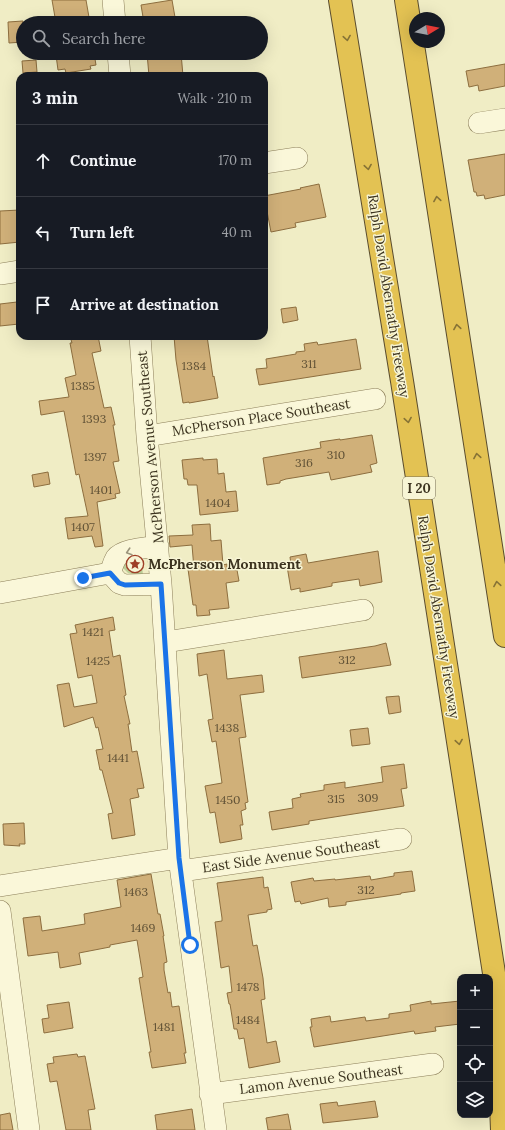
<!DOCTYPE html>
<meta charset="utf-8">
<style>
body{margin:0;font-family:Lora,serif;background:#20242c;color:#f1f3f6}
.controls{position:absolute;right:12px;bottom:12px;display:grid;overflow:hidden;border-radius:8px;box-shadow:0 4px 16px #0002}
.controls button{width:36px;height:36px;display:grid;place-items:center;padding:0;border:0;border-bottom:1px solid #363941;background:#171b24;color:#f1f3f6;font:20px sans-serif}
.compass{position:absolute;left:409px;top:12px;width:36px;height:36px;border-radius:50%;background:#171b24;box-shadow:0 4px 16px #0002;rotate:80deg}
.stop{position:absolute;width:12px;height:12px;margin:-9px;border:3px solid #1a73e8;border-radius:50%;background:#fff}
.stop.end{background:#1a73e8;border-color:#fff;box-shadow:0 1px 4px #0008}
.list{margin:0;padding:0;list-style:none}
h2{display:flex;justify-content:space-between;align-items:center;height:52px;margin:0;padding:0 16px;font-size:17px}
h2 small{font-size:13px;font-weight:400;color:#9ea1a6}
.list li{display:grid;grid-template-columns:26px 1fr auto;gap:12px;align-items:center;box-sizing:border-box;height:72px;padding:0 16px;border-top:1px solid #363941}
.list b{display:block;font-size:15px;white-space:nowrap}
.list em{font-size:13px;font-style:normal;color:#9ea1a6}
.icon{flex:none;width:22px;height:22px;fill:none;stroke:currentColor;stroke-width:2;stroke-linecap:round;stroke-linejoin:round}
.map{position:relative;flex:none;width:505px;height:1130px;overflow:hidden}
.search{position:absolute;background:#171b24;box-shadow:0 4px 16px #0002;left:16px;top:16px;width:252px;height:44px;display:flex;align-items:center;gap:10px;box-sizing:border-box;padding:0 14px;border-radius:22px;color:#9ea1a6;font-size:15px}
.panel{position:absolute;background:#171b24;box-shadow:0 4px 16px #0002;left:16px;top:72px;width:252px;height:268px;border-radius:12px}
.map>svg:first-child{display:block}
</style>
<div class="map">
<svg width="505" height="1130" viewBox="0 0 505 1130">
<rect width="100%" height="100%" fill="#f0edc5"/>
<!-- green -->
<path fill="#bdcf98" d="M141,552L143,576L128,573L123,568L124,560Z"/>
<!-- building -->
<path fill="#d0b079" stroke="#8d6e3f" d="M52,0H86L90,23H56Z
M172,0L176,23H144L141,5Z
M23,21V42L9,43L8,22Z
M65,53H94L96,65L90,66L91,69L66,73L65,69L58,70L56,55Z
M147,53H181L183,76H149Z
M36,60L37,72L23,73L22,61Z
M505,64V86L479,91L478,85L469,87L466,71Z
M505,154V195L485,199L484,195L477,196L476,192H474L468,160Z
M319,184L326,217L295,223L296,227L271,232L264,196L301,189L300,188Z
M20,210V242L0,244V211Z
M17,302L19,324L0,326V304Z
M296,307L298,320L283,323L281,309Z
M70,336H98L101,351L92,353L104,408L111,407L115,425H113L119,461L113,462L120,493L115,494L116,498L97,502L103,546L95,547L92,536L68,539L65,518L88,516L79,474L76,475L64,411L41,415L39,401L69,397L65,378L76,375L70,343H72Z
M174,336H207L213,377L214,376L218,398L189,403V402L183,403L176,360Z
M356,339L361,369L259,385L256,369L267,368L266,359L296,354V352L305,351L304,344L317,342L318,345Z
M372,435L377,463L370,465L372,472L331,480L329,472L286,479L280,481V483L267,485L263,458L321,448L320,442L340,439V440Z
M203,458V460L217,459L218,474L224,473L226,492L236,491L238,511L200,515L197,485H188L187,479H184L182,460Z
M48,472L50,484L34,487L32,475Z
M210,524L211,541L221,540L223,565L227,564V570H237L239,581L226,583L229,608L209,610L210,615L197,616L196,605H193L188,569H194L192,545L170,547L169,536L193,535L192,525Z
M378,551L382,582L360,586L359,579L332,583V586L300,592V588L291,590L287,566L291,565L290,557L306,554L308,563Z
M113,617L115,630L109,631L113,657L120,655L126,695L124,696L130,724H128L132,752L137,751L144,788L137,789L139,797L130,799L135,835L112,839L108,814L113,813L102,770H100L96,750L103,749L98,727L96,728L93,717L64,727L57,685L69,683L74,707L97,703L92,675L78,678L70,634L77,633L75,625Z
M386,643L391,665L302,678L299,657L375,646Z
M224,650L227,679L262,675L264,692L240,695L246,737L239,738L248,802L245,803L246,809L241,811L243,825H240L242,839L220,843L215,812L210,813L205,786L222,783L216,741L212,742L208,720L213,719L207,674L199,676L197,654Z
M399,696L401,712L389,714L386,697Z
M368,728L370,744L352,746L350,730Z
M404,764L407,788L401,789L404,806L309,821V824L272,830L269,812L293,808L292,799L301,797L300,794L324,790V785L345,782V788L383,782L381,767Z
M24,823L25,844H19L20,846L4,845L3,824Z
M412,871L415,891L401,893V894L346,902V905L329,907L328,898L301,904L300,901L295,902L291,882L313,878L314,881L335,879V880L370,876L371,880L394,876V873Z
M151,874L158,914H160L164,936H163L167,962L164,963V970L168,993L170,992L172,1007L179,1006L186,1053H184L186,1063L152,1068L149,1052H151L139,978L143,977L137,940L110,945V947L79,953L81,964L60,968L58,952L28,956L23,918L40,916L42,931L85,924L84,914L121,907L117,880Z
M263,877L264,888L268,887L272,909L267,910V912L248,915L253,946L257,945L263,978L265,999L261,1000L267,1043L276,1041L280,1062L249,1068L244,1038L239,1039L237,1029H234L230,1004H229L227,993L232,992L229,966L221,968L215,922L222,921V918L217,883Z
M431,1001V1004L460,1001V1024L435,1027L436,1031L415,1034L414,1031L314,1047L310,1027H312L311,1019L330,1016L331,1022L365,1017L366,1021L389,1018V1014L411,1011L410,1005Z
M69,1002L73,1028L44,1033L42,1019L49,1018L47,1005Z
M77,1054L78,1057L85,1056L95,1109L88,1110L91,1130H66L57,1081L50,1082L47,1064L54,1063L53,1057Z
M375,1101L378,1117L323,1123L320,1104L337,1102L338,1106Z
M192,1109L195,1130H157L155,1115Z
M10,1113L13,1130H0V1115Z
M288,1114L291,1130H268L266,1118Z"/>
<g fill="none" stroke-linecap="round" stroke-linejoin="round">
<defs>
<path id="minor" d="M113,0L115,23
M118,53L120,76
M479,123L505,119
M264,163L297,158
M0,274L20,271
M140,336L147,436L161,584L179,858L216,1130
M147,436L375,399
M110,573C112,568 113,563 116,558C123,549 147,548 158,546
M110,573L119,583L125,585L161,584
M0,593L110,573
M166,642L363,610
M181,871L401,839
M0,886L179,858
M0,911L29,1130
M210,1094L433,1064"/>
<path id="highway" d="M340,0L402,381L505,1044
M406,0L505,636
M498,1029L502,1130"/>
</defs>
<!-- minor casing -->
<use href="#minor" stroke="#8c7f5a" stroke-width="22"/>
<!-- highway casing -->
<use href="#highway" stroke="#5a4c2e" stroke-width="24"/>
<!-- minor -->
<use href="#minor" stroke="#faf7d9" stroke-width="21"/>
<!-- highway -->
<use href="#highway" stroke="#e3c253" stroke-width="22"/>
</g>
<!-- one-way arrows -->
<defs><path id="oneway-chevron" d="M-2-3.5L2.5 0L-2 3.5" fill="none" stroke-width="1.6" stroke-linecap="round" stroke-linejoin="round"/></defs>
<g stroke="#877336">
<use href="#oneway-chevron" transform="translate(347 38) rotate(81)"/>
<use href="#oneway-chevron" transform="translate(368 167) rotate(81)"/>
<use href="#oneway-chevron" transform="translate(437 199) rotate(-99)"/>
<use href="#oneway-chevron" transform="translate(457 327) rotate(-99)"/>
<use href="#oneway-chevron" transform="translate(408 420) rotate(81)"/>
<use href="#oneway-chevron" transform="translate(477 456) rotate(-99)"/>
<use href="#oneway-chevron" transform="translate(497 584) rotate(-99)"/>
<use href="#oneway-chevron" transform="translate(459 742) rotate(81)"/>
</g>
<use stroke="#9b957c" href="#oneway-chevron" transform="translate(129 552) rotate(162)"/>
<g fill="none" stroke-linecap="round" stroke-linejoin="round">
<!-- route -->
<path stroke="#1a73e8" stroke-width="5" d="M83,578L110,573L119,583L125,585L161,584L179,858L190,945"/>
</g>
<!-- icons -->
<defs>
<symbol id="sight-ring" viewBox="-11 -11 22 22"><circle r="9.5" fill="#f7f5d5" stroke="#9e3f27" stroke-width="1.5"/><path d="M0-6L1.8-2.2L6-1.7L2.9 1.2L3.7 5.4L0 3.3L-3.7 5.4L-2.9 1.2L-6-1.7L-1.8-2.2Z" fill="#9e3f27"/></symbol>
</defs>
<g fill-rule="evenodd">
<use href="#sight-ring" x="125" y="554" width="20" height="20"/>
</g>
<g text-anchor="middle" stroke-width="3" stroke-linejoin="round" paint-order="stroke">
<!-- number labels -->
<g font-size="12" fill="#615236">
<text x="309" y="368">311</text>
<text x="194" y="370">1384</text>
<text x="83" y="390">1385</text>
<text x="94" y="423">1393</text>
<text x="336" y="459">310</text>
<text x="95" y="461">1397</text>
<text x="304" y="467">316</text>
<text x="101" y="494">1401</text>
<text x="218" y="507">1404</text>
<text x="83" y="531">1407</text>
<text x="93" y="636">1421</text>
<text x="347" y="664">312</text>
<text x="98" y="665">1425</text>
<text x="227" y="732">1438</text>
<text x="118" y="762">1441</text>
<text x="368" y="802">309</text>
<text x="336" y="803">315</text>
<text x="228" y="804">1450</text>
<text x="366" y="894">312</text>
<text x="136" y="896">1463</text>
<text x="143" y="932">1469</text>
<text x="248" y="991">1478</text>
<text x="248" y="1024">1484</text>
<text x="164" y="1031">1481</text>
</g>
<!-- shield labels -->
<rect fill="#f7f5d5" stroke="#746d56" stroke-width="1" x="403" y="477" width="32" height="22" rx="3"/>
<g font-size="13" font-weight="bold" fill="#3c331f">
<text x="419" y="493">I 20</text>
</g>
<!-- street labels -->
<g font-size="14" fill="#3c331f" stroke="#f7f5d5">
<text transform="translate(389 296) rotate(81)" y="5">Ralph David Abernathy Freeway</text>
<text transform="translate(261 417) rotate(-9)" y="5">McPherson Place Southeast</text>
<text transform="translate(150 447) rotate(-95)" y="5">McPherson Avenue Southeast</text>
<text transform="translate(439 617) rotate(81)" y="5">Ralph David Abernathy Freeway</text>
<text transform="translate(291 855) rotate(-8)" y="5">East Side Avenue Southeast</text>
<text transform="translate(321 1079) rotate(-7)" y="5">Lamon Avenue Southeast</text>
</g>
<!-- poi labels -->
<g font-size="14" font-weight="bold" fill="#3c331f" stroke="#f7f5d5" text-anchor="start">
<text x="148" y="569">McPherson Monument</text>
</g>
</g>
</svg>
<div class="controls">
<button>+</button>
<button>−</button>
<button><svg class="icon" aria-label="locate" viewBox="0 0 24 24"><circle cx="12" cy="12" r="6"/><path d="M12 2v4M12 18v4M2 12h4M18 12h4"/></svg></button>
<button><svg class="icon" aria-label="layers" viewBox="0 0 24 24"><path d="M12 4l9 5-9 5-9-5zM3 14l9 5 9-5"/></svg></button>
</div>
<svg class="compass" viewBox="-18 -18 36 36"><path d="M0-13l5 13h-10z" fill="#e53935"/><path d="M0 13l5-13h-10z" fill="#9ea1a6"/></svg>
<div class="stop" style="left:190px;top:945px"></div>
<div class="stop end" style="left:83px;top:578px"></div>
<div class="search"><svg class="icon" aria-label="search" viewBox="0 0 24 24"><circle cx="10" cy="10" r="6"/><path d="M15 15l6 6"/></svg>Search here</div>
<section class="panel">
<h2>3 min<small>Walk · 210 m</small></h2>
<ul class="list">
<li><svg class="icon" aria-label="ahead" viewBox="0 0 24 24"><path d="M12 20V5M6 11l6-6 6 6"/></svg><div><b>Continue</b></div><em>170 m</em></li>
<li><svg class="icon" aria-label="left" viewBox="0 0 24 24"><path d="M17 20v-9H6M10 6l-5 5 5 5"/></svg><div><b>Turn left</b></div><em>40 m</em></li>
<li><svg class="icon" aria-label="arrive" viewBox="0 0 24 24"><path d="M6 21V4h12l-3 4 3 4H6"/></svg><div><b>Arrive at destination</b></div></li>
</ul>
</section>
</div>
